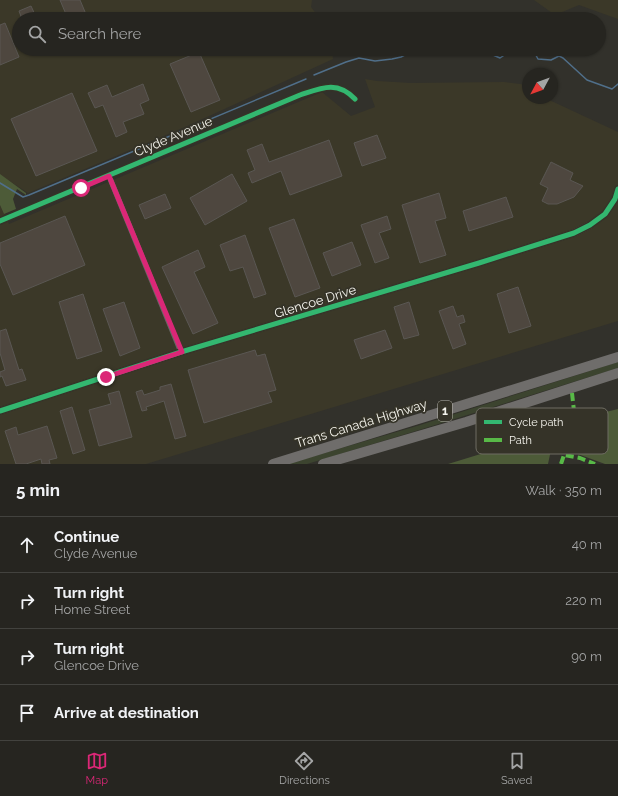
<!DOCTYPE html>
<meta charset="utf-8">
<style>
body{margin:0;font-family:Raleway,sans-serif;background:#2e2d29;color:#f1f3f6}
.compass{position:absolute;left:522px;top:68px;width:36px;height:36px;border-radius:50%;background:#262520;box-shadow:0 1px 3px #0004;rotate:229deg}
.stop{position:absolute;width:12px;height:12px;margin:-9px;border:3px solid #db2777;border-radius:50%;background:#fff}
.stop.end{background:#db2777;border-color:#fff;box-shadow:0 1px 4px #0008}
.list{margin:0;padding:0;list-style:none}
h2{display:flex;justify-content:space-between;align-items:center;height:52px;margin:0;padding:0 16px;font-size:17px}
h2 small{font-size:13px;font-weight:400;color:#a4a5a5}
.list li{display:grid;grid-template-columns:26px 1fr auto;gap:12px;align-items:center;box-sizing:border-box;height:56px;padding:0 16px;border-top:1px solid #42423e}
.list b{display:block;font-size:15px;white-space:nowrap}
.list p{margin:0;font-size:13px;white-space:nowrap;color:#a4a5a5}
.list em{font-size:13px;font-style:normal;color:#a4a5a5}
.icon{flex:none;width:22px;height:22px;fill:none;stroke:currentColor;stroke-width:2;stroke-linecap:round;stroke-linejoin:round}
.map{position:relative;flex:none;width:618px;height:464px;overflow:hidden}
.search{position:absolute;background:#262520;box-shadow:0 1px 3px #0004;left:12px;right:12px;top:12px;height:44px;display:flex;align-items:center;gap:10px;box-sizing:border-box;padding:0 14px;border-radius:22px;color:#a4a5a5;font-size:15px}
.sheet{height:276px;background:#262520}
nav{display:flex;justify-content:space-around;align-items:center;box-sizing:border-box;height:56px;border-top:1px solid #42423e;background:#262520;font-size:11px;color:#a4a5a5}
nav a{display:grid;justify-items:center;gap:2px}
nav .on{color:#db2777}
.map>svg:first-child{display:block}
</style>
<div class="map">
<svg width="618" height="464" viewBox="0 0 618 464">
<rect width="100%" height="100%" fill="#32312b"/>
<!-- built -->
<path fill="#3b3828" d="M0,0H312L311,7L320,19H19V49H332L333,59L185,127L28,193L0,175Z
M534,0H618V19L579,5L555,15Z
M365,79L377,81L411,83L504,82L528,85V98H545L618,132V321L146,464H0V205L9,224L322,92L351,116L375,107Z"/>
<!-- green -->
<path fill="#3c442f" d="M618,362V368L419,430L307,464H287L417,426Z"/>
<!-- forest -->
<path fill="#4d5b38" d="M0,174L26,193V195L17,189L13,199L16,209L4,214L0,205Z
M618,409V464H605L575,453L567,439L585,417Z
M555,431L548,464H448Z"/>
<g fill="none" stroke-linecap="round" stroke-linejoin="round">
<!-- stream -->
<path stroke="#506f8a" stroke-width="1.5" d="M479,49L500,58L506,54C514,58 518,51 525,50C526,49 532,50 533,50L538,59L551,60L559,56L563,58L587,80L612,89L618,84
M314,75L346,62L359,58L375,61L392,59L401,57L416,49
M0,183L23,197L29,195L306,79"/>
</g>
<!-- building -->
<path fill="#4e473f" stroke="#5a5753" d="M60,0H80L88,19H68Z
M31,6L37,19H22L19,11Z
M5,23L19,57L0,65V25Z
M199,52L220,100L191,112L170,64Z
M143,84L149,100L140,104L144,114L123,122L127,132L116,137L103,105L95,108L88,93L107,85L112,97Z
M72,93L97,151L36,176L11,119Z
M377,135L386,158L362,166L354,143Z
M329,140L342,176L290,195L281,171L252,183L248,173L255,170L247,150L262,144L269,162Z
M551,162L573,173L570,180L583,186L574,197L557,204H548L542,201L548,188L540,184Z
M232,174L247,201L205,225L190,198Z
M439,193L446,218L435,221L446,255L420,263L402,205Z
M165,194L171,208L145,219L139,205Z
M506,197L513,217L469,231L463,211Z
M65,216L85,265L13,295L0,264V243Z
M387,216L391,229L379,233L389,258L375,263L361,225Z
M294,219L320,288L295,297L269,228Z
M245,235L266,294L254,298L243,267L230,271L220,245Z
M352,242L361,265L332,276L323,253Z
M198,250L205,267L194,272L218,323L193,334L162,267Z
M518,287L531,326L509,333L497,294Z
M83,294L102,351L77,359L59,302Z
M124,302L140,348L120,356L103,309Z
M409,302L419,335L404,339L394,307Z
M453,306L457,317L463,315L465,322L459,324L466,344L453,349L439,311Z
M6,329L19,370L22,369L26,380L6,386L2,376L0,377V372L5,370L0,353V331Z
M385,330L392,348L361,359L354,340Z
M255,350L257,356L265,354L276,390L268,392L272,402L204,423L188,370Z
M171,384L186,436L175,439L164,401L146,407L147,410L142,411L136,392L142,390L144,395L160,390V387Z
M119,391L132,437L99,446L89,410L111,404L108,394Z
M72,407L85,450L73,454L60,411Z
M47,426L57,458L49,460L50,464H42L41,459L26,464H16L5,431L16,427L18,435Z"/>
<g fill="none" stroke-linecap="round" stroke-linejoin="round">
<!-- minor -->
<path stroke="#696766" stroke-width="5.5" d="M109,176L181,352
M0,221L300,95C321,88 337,80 355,99"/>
<!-- tertiary -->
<path stroke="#696766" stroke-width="7" d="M0,411L181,352L479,263L574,233L590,225L605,214L615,199L618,189"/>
<!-- motorway -->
<path stroke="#6f6d6b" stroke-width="10" d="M273,464L618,357
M323,464L466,422L618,373"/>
<!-- quiet -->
<path stroke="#58b947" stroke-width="4" stroke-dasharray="8 4" stroke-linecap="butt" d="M572,393L574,411L562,416L564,455L580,458L595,464
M561,464L564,455"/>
<defs>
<path id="cycleway" d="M0,221L300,95C321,88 337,80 355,99
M0,411L181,352L479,263L574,233L590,225L605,214L615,199L618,189"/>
</defs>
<!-- cycleway casing -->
<use href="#cycleway" stroke="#353328" stroke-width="8"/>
<!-- cycleway -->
<use href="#cycleway" stroke="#33b770" stroke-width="5"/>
</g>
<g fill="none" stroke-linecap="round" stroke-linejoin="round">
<!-- route -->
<path stroke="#db2777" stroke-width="5" d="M81,188L109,176L182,352L106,377"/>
</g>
<g text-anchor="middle" stroke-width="3.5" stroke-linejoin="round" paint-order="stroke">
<!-- shield labels -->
<rect fill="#353328" stroke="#bbbab2" stroke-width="1" x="438" y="401" width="14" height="20" rx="3"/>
<g font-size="12" font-weight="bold" fill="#f5f4ed">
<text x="445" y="415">1</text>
</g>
<!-- street labels -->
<g font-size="13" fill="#f5f4ed" stroke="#353328">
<text transform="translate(173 136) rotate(-23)" y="5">Clyde Avenue</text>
<text transform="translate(315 301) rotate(-17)" y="5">Glencoe Drive</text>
<text transform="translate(361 423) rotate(-17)" y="5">Trans Canada Highway</text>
</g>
</g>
<!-- legend -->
<rect x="476" y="408" width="132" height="46" rx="6" fill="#353328" stroke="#6f6d63" stroke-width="1"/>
<rect x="484" y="420" width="18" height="4" fill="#33b770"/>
<rect x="484" y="438" width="18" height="4" fill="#58b947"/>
<g font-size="11" fill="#f5f4ed">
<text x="509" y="426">Cycle path</text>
<text x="509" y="444">Path</text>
</g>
</svg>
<svg class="compass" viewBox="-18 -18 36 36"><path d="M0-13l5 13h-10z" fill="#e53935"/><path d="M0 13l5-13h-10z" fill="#a4a5a5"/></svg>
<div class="stop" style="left:81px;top:188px"></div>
<div class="stop end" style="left:106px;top:377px"></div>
<div class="search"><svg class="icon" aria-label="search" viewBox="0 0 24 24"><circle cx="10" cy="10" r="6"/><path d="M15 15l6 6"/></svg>Search here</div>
</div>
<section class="sheet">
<h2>5 min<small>Walk · 350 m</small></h2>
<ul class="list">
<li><svg class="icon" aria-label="ahead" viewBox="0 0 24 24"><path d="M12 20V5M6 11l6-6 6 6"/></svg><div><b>Continue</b><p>Clyde Avenue</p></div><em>40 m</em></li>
<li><svg class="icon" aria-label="right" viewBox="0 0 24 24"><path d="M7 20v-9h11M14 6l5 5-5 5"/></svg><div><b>Turn right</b><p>Home Street</p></div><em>220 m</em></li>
<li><svg class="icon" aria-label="right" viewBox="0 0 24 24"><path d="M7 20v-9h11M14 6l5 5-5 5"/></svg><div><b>Turn right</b><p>Glencoe Drive</p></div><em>90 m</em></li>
<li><svg class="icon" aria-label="arrive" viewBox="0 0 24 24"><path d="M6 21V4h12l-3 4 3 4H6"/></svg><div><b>Arrive at destination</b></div></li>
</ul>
</section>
<nav>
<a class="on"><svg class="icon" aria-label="map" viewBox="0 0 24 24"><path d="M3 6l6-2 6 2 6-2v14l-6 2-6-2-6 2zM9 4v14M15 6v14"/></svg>Map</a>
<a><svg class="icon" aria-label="directions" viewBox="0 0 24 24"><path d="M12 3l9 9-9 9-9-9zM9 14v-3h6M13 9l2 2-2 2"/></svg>Directions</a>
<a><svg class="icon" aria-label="saved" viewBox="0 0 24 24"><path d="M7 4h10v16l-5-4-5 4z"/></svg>Saved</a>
</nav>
